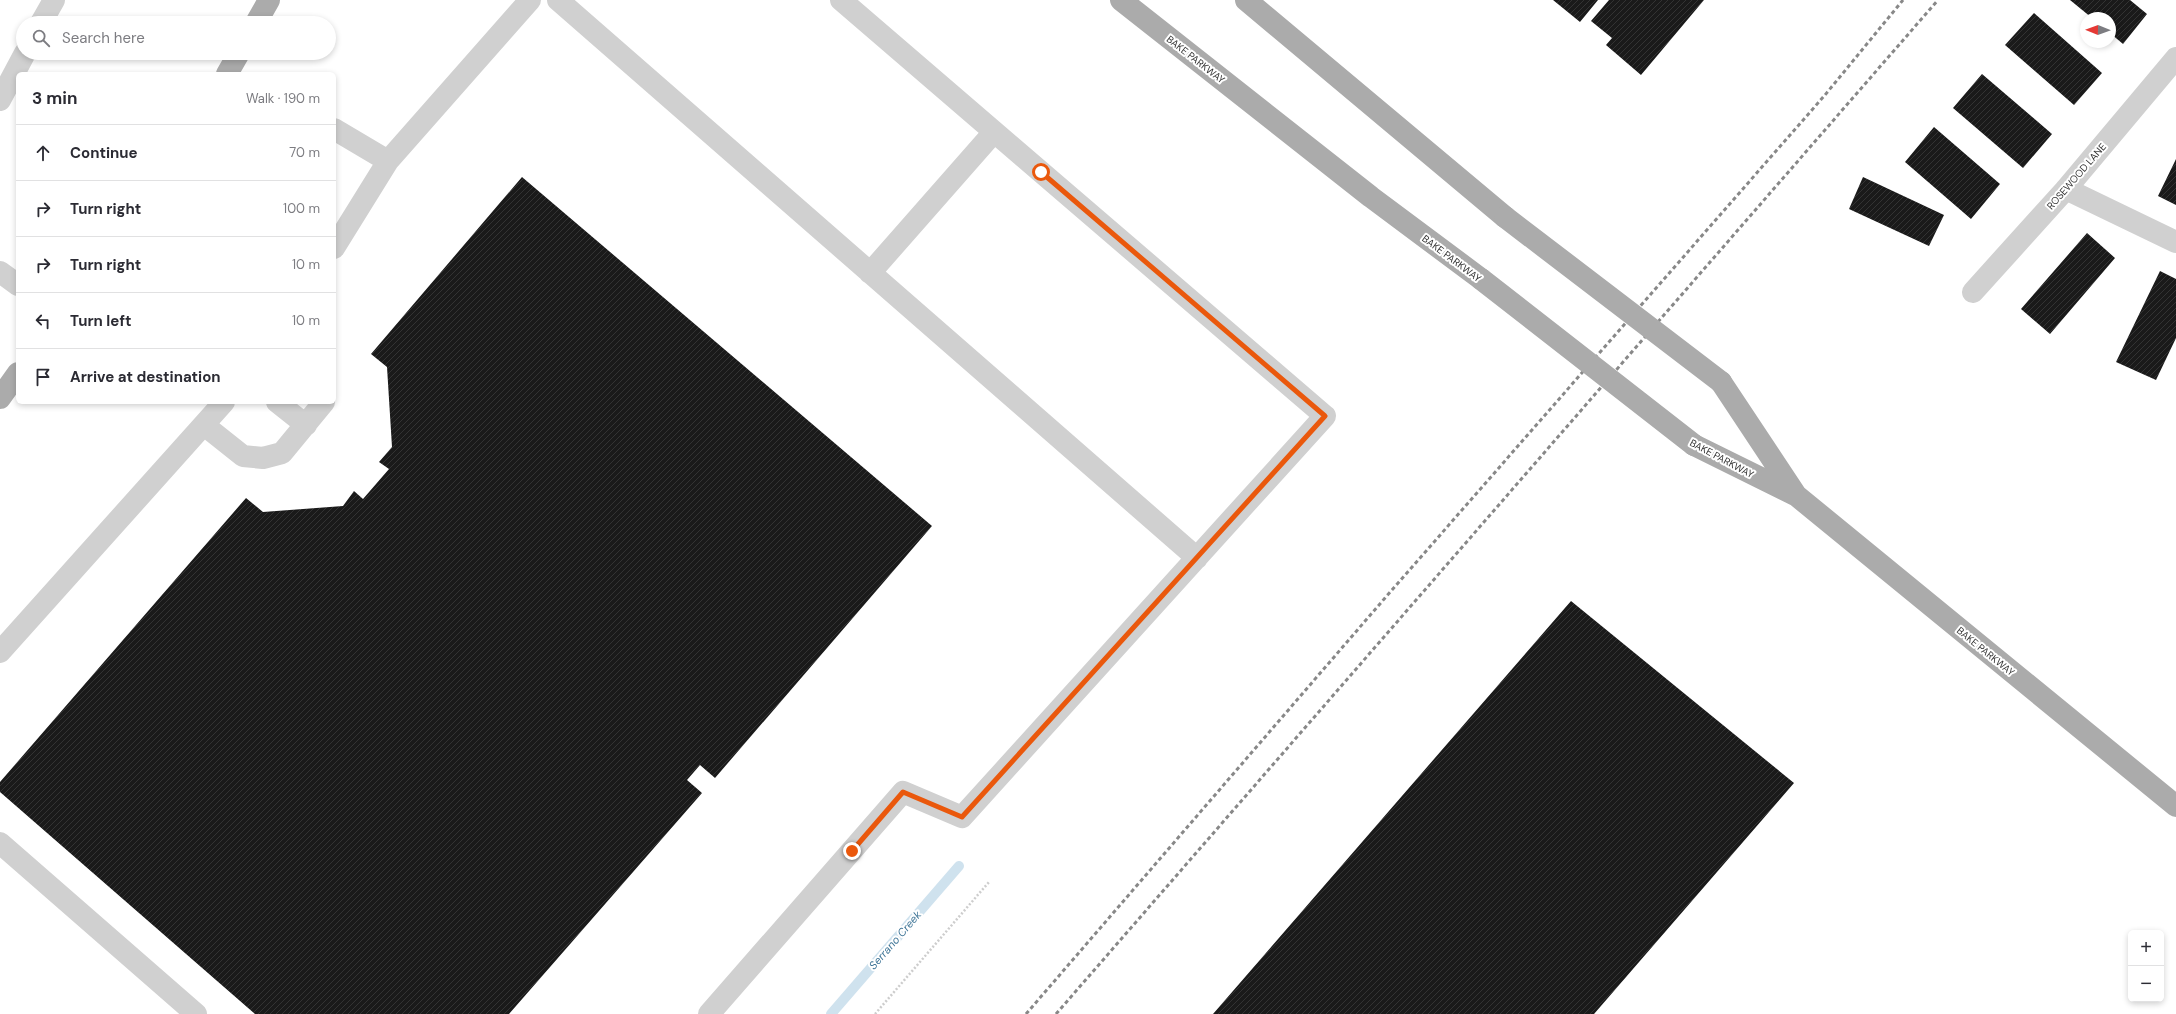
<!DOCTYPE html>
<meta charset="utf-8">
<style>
body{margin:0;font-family:"DM Sans",sans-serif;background:#f7f7f7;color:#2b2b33}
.controls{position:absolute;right:12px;bottom:12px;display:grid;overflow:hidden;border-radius:6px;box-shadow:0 2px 6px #0003}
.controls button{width:36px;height:36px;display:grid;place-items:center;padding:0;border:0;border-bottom:1px solid #e1e1e2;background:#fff;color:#2b2b33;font:20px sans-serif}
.compass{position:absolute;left:2080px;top:12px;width:36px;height:36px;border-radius:50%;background:#fff;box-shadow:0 2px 6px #0003;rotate:271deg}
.stop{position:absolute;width:12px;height:12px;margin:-9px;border:3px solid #ea580c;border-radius:50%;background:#fff}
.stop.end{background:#ea580c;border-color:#fff;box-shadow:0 1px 4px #0008}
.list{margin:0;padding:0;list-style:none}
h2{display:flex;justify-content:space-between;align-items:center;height:52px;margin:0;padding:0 16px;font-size:17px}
h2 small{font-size:13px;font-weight:400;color:#7c7c81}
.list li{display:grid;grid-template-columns:26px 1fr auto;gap:12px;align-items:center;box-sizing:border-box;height:56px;padding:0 16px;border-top:1px solid #e1e1e2}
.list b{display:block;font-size:15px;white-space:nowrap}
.list em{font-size:13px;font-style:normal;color:#7c7c81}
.icon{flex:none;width:22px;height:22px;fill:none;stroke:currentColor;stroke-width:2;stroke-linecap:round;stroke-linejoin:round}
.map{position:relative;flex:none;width:2176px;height:1014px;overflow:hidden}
.search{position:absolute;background:#fff;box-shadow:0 2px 6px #0003;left:16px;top:16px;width:320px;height:44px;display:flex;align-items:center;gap:10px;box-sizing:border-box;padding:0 14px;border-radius:22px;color:#7c7c81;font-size:15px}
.panel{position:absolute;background:#fff;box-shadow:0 2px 6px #0003;left:16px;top:72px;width:320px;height:332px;border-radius:6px}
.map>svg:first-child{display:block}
</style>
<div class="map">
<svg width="2176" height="1014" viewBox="0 0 2176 1014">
<defs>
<pattern id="building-hatch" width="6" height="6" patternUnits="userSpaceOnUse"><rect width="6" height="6" fill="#1a1a1a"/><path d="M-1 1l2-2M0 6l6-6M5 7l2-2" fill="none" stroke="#333"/></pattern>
</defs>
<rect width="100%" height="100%" fill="#fff"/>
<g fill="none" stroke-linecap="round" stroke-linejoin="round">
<!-- stream -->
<path stroke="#cfe2ee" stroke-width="10" d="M831,1014L959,866"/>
</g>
<!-- building -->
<path fill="url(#building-hatch)" d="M1553,0H1598L1580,22Z
M1609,0H1704L1641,75L1606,45L1612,38L1591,21Z
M2070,0H2130L2147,14L2123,44L2110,33V18H2092Z
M2034,13L2102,73L2074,105L2005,45Z
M1982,74L2052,134L2023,168L1953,108Z
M1934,127L2000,184L1971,219L1905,162Z
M2176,159V205L2158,196Z
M522,177L932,526L715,778L700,765L687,780L702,793L509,1014H255L0,792V782L246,498L263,512L343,506L354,491L363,499L389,469L379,462L392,447L387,367L371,354Z
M1863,177L1944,215L1929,246L1849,209Z
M2087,233L2115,258L2050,334L2021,309Z
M2160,271L2176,279V338L2156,380L2116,362Z
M1571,601L1794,783L1594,1014H1213Z"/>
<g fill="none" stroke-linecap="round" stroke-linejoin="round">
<!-- path -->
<path stroke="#cdcdcd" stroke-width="2.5" stroke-dasharray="2 2" stroke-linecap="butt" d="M875,1014L989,882"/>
<!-- minor -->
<path stroke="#d0d0d0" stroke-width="22" d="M558,0L1197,558
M41,23L54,0
M0,100L25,53
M334,129L388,161
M2066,189L2176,242
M334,248L388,161L530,0
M0,272L18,285
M870,273L994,132
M1973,292L2066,189L2176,58
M277,402L306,425
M204,425L243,456L263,458L282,453L324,402
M0,652L224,402
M0,843L196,1014
M709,1014L903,792L962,817L1325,416L841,0"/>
<!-- major -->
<path stroke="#ababab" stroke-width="22" d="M1121,0L1371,197L1481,279
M1246,0L1505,217
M256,23L269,0
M227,74L239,53
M1721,382L1796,495
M0,398L18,373
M1694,445L1797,496L2176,806"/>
<!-- rail -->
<path stroke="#888" stroke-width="3" stroke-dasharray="4 3" stroke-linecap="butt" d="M1026,1014L1385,598L1825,95L1903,0
M1056,1014L1938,0"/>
<!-- major-bridge -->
<path stroke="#ababab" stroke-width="22" d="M1505,217L1721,382
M1481,279L1694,445"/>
</g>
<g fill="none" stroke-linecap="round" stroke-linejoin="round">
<!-- route -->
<path stroke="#ea580c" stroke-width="5" d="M852,851L903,792L962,817L1325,416L1041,172"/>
</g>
<g text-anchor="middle" stroke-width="4" stroke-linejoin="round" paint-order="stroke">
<!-- street labels -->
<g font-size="10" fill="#333" stroke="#fff">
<text transform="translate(1196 59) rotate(38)" y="4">BAKE PARKWAY</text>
<text transform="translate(2076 176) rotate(-49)" y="4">ROSEWOOD LANE</text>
<text transform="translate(1452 258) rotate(37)" y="4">BAKE PARKWAY</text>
<text transform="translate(1722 458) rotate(28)" y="4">BAKE PARKWAY</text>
<text transform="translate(1986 651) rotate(39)" y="4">BAKE PARKWAY</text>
</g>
<!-- water labels -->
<g font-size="11" font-style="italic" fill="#3f7597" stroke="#fff">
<text transform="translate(895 940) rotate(-49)" y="4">Serrano Creek</text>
</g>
</g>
</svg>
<div class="controls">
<button>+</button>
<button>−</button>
</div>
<svg class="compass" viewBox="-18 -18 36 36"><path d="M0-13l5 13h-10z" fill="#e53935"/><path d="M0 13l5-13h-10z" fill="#7c7c81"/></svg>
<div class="stop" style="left:1041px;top:172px"></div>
<div class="stop end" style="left:852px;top:851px"></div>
<div class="search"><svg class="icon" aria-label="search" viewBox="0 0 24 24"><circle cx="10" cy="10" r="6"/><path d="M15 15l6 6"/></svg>Search here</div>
<section class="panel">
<h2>3 min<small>Walk · 190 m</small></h2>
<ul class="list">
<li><svg class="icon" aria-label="ahead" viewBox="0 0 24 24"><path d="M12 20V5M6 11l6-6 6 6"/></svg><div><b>Continue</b></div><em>70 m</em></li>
<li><svg class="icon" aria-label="right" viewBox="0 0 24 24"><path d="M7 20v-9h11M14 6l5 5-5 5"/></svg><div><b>Turn right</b></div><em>100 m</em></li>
<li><svg class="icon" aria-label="right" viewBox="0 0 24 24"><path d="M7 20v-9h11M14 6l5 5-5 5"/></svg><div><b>Turn right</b></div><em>10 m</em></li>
<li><svg class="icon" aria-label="left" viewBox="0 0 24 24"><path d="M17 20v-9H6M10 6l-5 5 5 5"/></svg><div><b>Turn left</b></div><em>10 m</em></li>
<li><svg class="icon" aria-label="arrive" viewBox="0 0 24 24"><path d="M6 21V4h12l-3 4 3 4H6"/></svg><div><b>Arrive at destination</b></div></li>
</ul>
</section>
</div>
